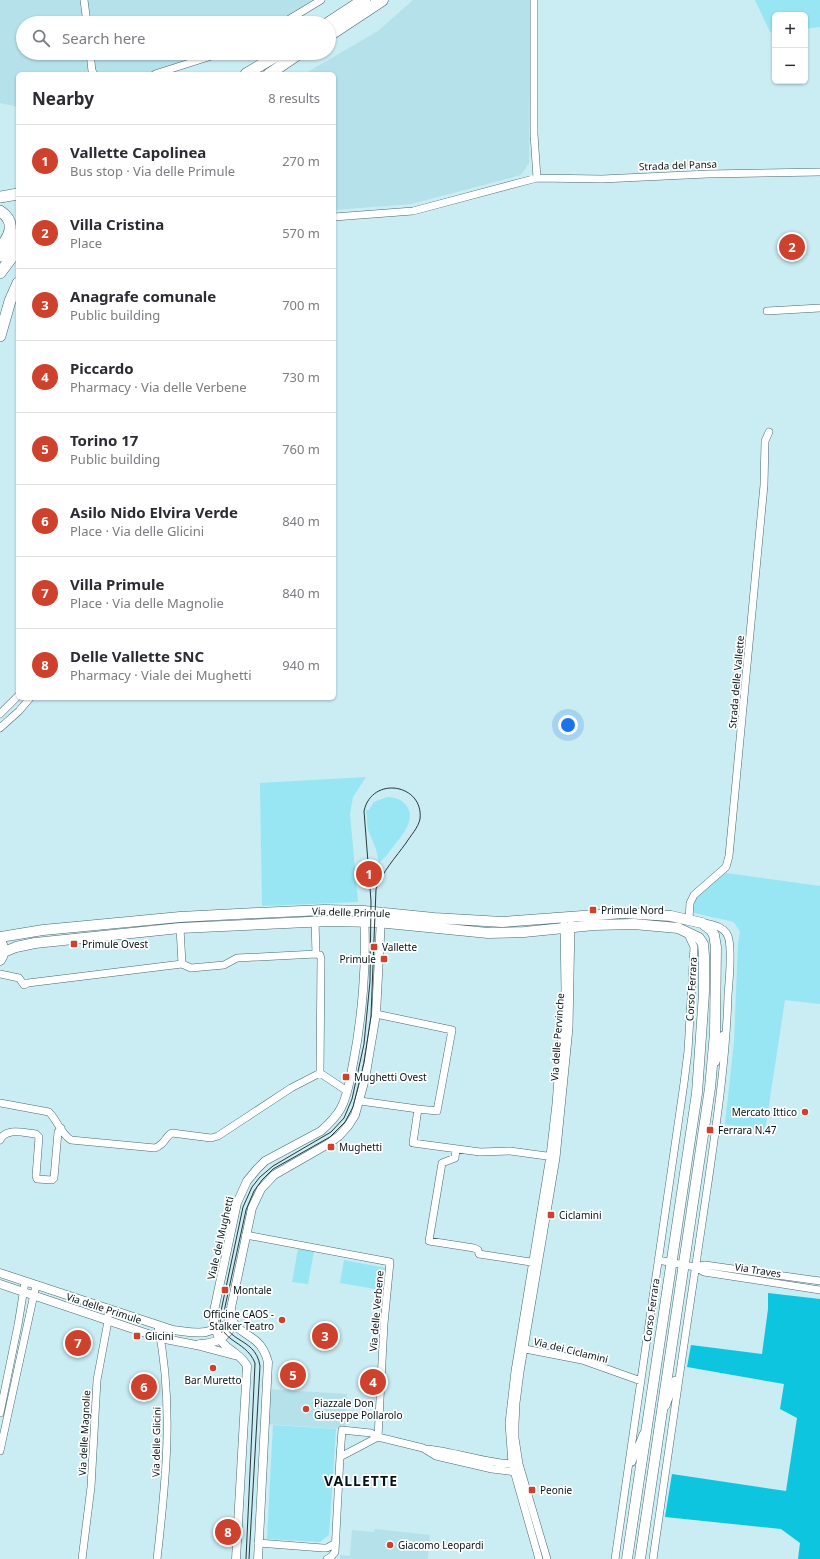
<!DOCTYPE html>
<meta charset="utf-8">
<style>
body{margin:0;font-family:"Noto Sans",sans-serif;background:#f2f2f3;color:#2b2b33}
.controls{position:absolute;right:12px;top:12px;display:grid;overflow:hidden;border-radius:6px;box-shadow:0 1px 3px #0004}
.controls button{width:36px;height:36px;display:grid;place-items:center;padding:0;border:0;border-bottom:1px solid #e1e1e2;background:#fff;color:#2b2b33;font:20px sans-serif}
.you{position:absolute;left:568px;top:725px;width:14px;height:14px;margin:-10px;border:3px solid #fff;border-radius:50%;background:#1a73e8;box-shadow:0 0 0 6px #1a73e833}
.badge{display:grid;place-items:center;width:26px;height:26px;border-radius:50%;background:#cd412d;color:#fff;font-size:13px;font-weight:700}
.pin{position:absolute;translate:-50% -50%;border:2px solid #fff;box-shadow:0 1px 4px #0006}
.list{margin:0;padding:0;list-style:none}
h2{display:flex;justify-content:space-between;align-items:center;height:52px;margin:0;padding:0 16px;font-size:17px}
h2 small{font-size:13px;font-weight:400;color:#7c7c81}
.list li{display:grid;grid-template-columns:26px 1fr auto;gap:12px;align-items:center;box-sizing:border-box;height:72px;padding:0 16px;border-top:1px solid #e1e1e2}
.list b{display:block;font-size:15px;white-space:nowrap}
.list p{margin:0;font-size:13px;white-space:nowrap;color:#7c7c81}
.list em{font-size:13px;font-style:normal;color:#7c7c81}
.icon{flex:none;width:22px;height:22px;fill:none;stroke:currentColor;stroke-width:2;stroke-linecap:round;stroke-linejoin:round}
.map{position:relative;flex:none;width:820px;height:1559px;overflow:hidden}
.search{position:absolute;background:#fff;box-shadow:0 1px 3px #0004;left:16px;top:16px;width:320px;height:44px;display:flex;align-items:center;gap:10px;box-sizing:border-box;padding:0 14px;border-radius:22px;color:#7c7c81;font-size:15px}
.panel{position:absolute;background:#fff;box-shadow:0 1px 3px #0004;left:16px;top:72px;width:320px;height:628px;border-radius:6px}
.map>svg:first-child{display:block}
</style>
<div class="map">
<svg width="820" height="1559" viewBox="0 0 820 1559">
<rect width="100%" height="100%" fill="#caecf3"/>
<!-- built -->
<path fill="#b5e1ea" d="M0,0H321L283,23H23V53H221L155,74H18V107L0,103Z
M413,0H531L529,163L521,175L411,204L334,210V74H304L378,31Z
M267,1389L347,1394L345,1429L265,1424Z
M375,1529L430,1535L428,1559H340V1555L350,1556L352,1530L374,1532Z"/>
<!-- green -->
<path fill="#98e5f4" d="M755,0H820V27L805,29V15H775V32H770Z
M366,777L353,797L350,814L358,902L262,906L260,783Z
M387,797C394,797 401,799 406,805C417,820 402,835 393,847C389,852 384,859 379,863L376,849L368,830L366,810H369L374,802Z
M726,873L820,886V1004L785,1000L765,1131L725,1124L734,1042L738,943L740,932L734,922L694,913C689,894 712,881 726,873Z
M298,1249L314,1251L308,1284L292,1282Z
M344,1260L386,1268L381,1290L340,1283Z
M273,1425L336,1429L329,1535L320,1542L267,1539Z"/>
<!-- forest -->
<path fill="#0dc5de" d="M768,1293L820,1299V1559H798L800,1543L781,1529L665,1517L672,1474L786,1491L797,1418L780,1409L784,1384L687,1367L691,1345L762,1354L768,1309Z"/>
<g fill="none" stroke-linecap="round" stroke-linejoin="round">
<defs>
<path id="minor" d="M84,0L87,23
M534,0V134L537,178
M283,23L321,0
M90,53L92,71L94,74
M155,74L221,53
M334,217L413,211L537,178L602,179L708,174L820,172
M767,311L820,308
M0,714L18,696
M0,728L19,711L30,698
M689,919L690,903L694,895L726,867L729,856L764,485L765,441L769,432
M315,921L316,954
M180,928L182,964
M0,974L19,978L24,985L28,983L182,964L191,968L224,965L237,958L316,954L320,955L321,959L320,1073L347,1091
M376,1014L452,1030L437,1111L418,1109
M716,1062L723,1035
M360,1101L418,1109L413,1143L480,1152L510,1151L554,1157
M0,1103L49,1112C57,1120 61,1134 71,1140L155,1148C166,1144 165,1136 172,1133L211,1138L218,1136L291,1088L320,1073
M0,1140C6,1127 24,1133 36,1134L39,1137L36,1176L37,1179L52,1180L54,1178L58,1132L61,1128
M456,1149L455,1158L442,1163L429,1241L474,1248L478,1250L479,1254L537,1263
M246,1235L390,1262L384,1324L378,1437
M658,1260L695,1267L705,1265L820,1281
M695,1267L704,1272L820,1290
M520,1348L582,1360L641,1381
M666,1406L675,1380
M0,1413L18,1325L25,1282
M378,1437L340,1457L342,1430L371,1433L378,1437L423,1448L436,1456L492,1469L516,1472
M425,1449C456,1451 485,1464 515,1464
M0,1451L36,1285
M632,1462L643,1434
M258,1543L323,1548H327L334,1544
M82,1559L91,1487L97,1380L108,1321V1309
M157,1559C166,1481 174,1403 158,1326
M327,1559L331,1557L335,1552L340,1457
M539,1559L512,1464L509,1423L515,1371L550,1156L556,1104L565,990L564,924
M547,1559L519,1464L515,1438V1424L516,1403L520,1372L556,1158L569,1028L571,924
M615,1559L684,1083L688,1051L694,947L687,932
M653,1559C671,1434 689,1308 708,1183C717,1120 726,1059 728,996C729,978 732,957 729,940C727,927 714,925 704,923"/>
<path id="tertiary" d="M0,1273L173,1330C184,1331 195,1334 206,1332C217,1329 221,1325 234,1324
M0,1284L160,1338L196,1345L234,1355
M200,1344C218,1343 224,1339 234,1324
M236,1559L247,1366C243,1358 237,1355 231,1350C217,1341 213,1327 214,1311L237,1203L247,1181L257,1169L265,1161L321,1131C329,1124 336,1117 341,1108C348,1095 350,1079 353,1064C362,1019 367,962 364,916
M258,1559L268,1362C266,1354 263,1347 256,1341C243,1330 230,1329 231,1308L252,1208L261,1189L274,1175L328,1144L339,1136L348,1126L355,1115L365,1079L376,1014L381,918"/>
<path id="secondary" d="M0,937L43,930L75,927L180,917L258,913L324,910L364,911L434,918L502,922L623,913L671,916L702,923L711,930L714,935L716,947L715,1033L710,1088L640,1559
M0,941C4,947 5,953 0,960
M4,952L16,947L35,943L180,928L329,921L377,922L488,933L524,932L594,925L634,924L678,928L699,938L703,944L704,956V993L697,1093L627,1559"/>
<path id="primary" d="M246,74L281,53
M269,74L300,53
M0,197L18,194
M0,211C17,222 10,236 0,248
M0,256L18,234
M0,273L18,249
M0,336L10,301L18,283"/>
<path id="motorway" d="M329,23L364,0
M329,35L382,0"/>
</defs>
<!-- minor casing -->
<use href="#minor" stroke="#49686e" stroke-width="8"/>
<!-- tertiary casing -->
<use href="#tertiary" stroke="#49686e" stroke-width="9"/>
<!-- secondary casing -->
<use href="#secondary" stroke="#49686e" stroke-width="11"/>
<!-- primary casing -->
<use href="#primary" stroke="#49686e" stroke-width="12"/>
<!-- motorway casing -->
<use href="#motorway" stroke="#49686e" stroke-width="13"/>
<!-- minor -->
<use href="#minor" stroke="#fff" stroke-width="7"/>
<!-- tertiary -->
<use href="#tertiary" stroke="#fff" stroke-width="8"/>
<!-- secondary -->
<use href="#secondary" stroke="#fff" stroke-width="10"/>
<!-- primary -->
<use href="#primary" stroke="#fff" stroke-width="11"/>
<!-- motorway -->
<use href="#motorway" stroke="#fff" stroke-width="12"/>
<!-- tram -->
<path stroke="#28393c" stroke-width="1" d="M246,1559L255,1363C245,1338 215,1343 221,1311L243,1207L252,1187L260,1177L273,1166L331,1132L344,1118L352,1099L364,1044L370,981L371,901L364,811C372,775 424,784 420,819C418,828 411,835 406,843C396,857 382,872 376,889L371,1016L364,1063L353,1107L345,1122L330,1137L273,1169L262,1180L254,1191L246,1210L225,1307C218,1346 255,1333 260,1366L249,1559"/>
</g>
<!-- markers -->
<g fill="#cd412d" stroke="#fff" stroke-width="1.5">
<rect x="589" y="906" width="8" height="8" rx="2"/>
<rect x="70" y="940" width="8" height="8" rx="2"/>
<rect x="370" y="943" width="8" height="8" rx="2"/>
<rect x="380" y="955" width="8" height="8" rx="2"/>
<rect x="342" y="1073" width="8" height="8" rx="2"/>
<circle cx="805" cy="1112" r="4"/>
<rect x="706" y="1126" width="8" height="8" rx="2"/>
<rect x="327" y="1143" width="8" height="8" rx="2"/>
<rect x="547" y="1211" width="8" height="8" rx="2"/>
<rect x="221" y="1286" width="8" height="8" rx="2"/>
<circle cx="282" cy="1320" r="4"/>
<rect x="133" y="1332" width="8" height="8" rx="2"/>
<circle cx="213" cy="1368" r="4"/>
<circle cx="306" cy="1409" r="4"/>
<rect x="528" y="1486" width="8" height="8" rx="2"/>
<circle cx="390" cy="1545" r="4"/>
</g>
<g text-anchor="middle" stroke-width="3.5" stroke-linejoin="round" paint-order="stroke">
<!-- street labels -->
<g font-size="10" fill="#061315" stroke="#fff">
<text transform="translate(678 165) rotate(-2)" y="4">Strada del Pansa</text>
<text transform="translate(736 682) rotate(-85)" y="4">Strada delle Vallette</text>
<text transform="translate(351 912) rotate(2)" y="4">Via delle Primule</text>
<text transform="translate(691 989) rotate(-87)" y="4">Corso Ferrara</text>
<text transform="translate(557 1037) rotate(-86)" y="4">Via delle Pervinche</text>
<text transform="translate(220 1238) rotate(-77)" y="4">Viale dei Mughetti</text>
<text transform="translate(758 1270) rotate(9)" y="4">Via Traves</text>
<text transform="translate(104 1308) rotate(18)" y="4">Via delle Primule</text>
<text transform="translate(651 1310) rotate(-82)" y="4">Corso Ferrara</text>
<text transform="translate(376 1311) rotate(-85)" y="4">Via delle Verbene</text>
<text transform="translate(571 1350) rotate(14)" y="4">Via dei Ciclamini</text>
<text transform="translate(84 1433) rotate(-87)" y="4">Via delle Magnolie</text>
<text transform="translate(156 1442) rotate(-89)" y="4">Via delle Glicini</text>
</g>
<!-- poi labels -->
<g font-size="10" fill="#061315" stroke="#fff" text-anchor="start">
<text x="601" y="914">Primule Nord</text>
<text x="82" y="948">Primule Ovest</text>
<text x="382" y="951">Vallette</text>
<text x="376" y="963" text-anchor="end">Primule</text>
<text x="354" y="1081">Mughetti Ovest</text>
<text x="797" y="1116" text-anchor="end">Mercato Ittico</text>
<text x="718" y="1134">Ferrara N.47</text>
<text x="339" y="1151">Mughetti</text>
<text x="559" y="1219">Ciclamini</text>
<text x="233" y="1294">Montale</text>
<text x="274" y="1318" text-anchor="end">Officine CAOS -<tspan x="274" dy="12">Stalker Teatro</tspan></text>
<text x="145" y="1340">Glicini</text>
<text x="213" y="1384" text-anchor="middle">Bar Muretto</text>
<text x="314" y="1407">Piazzale Don<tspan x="314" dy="12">Giuseppe Pollarolo</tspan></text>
<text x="540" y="1494">Peonie</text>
<text x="398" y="1549">Giacomo Leopardi</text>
</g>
<!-- district labels -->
<g font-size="14" font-weight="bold" letter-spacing="1" fill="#061315" stroke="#fff">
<text x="361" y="1486">VALLETTE</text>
</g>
</g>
</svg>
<div class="controls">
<button>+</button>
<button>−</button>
</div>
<div class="you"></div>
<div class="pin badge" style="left:369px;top:874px">1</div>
<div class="pin badge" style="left:792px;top:247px">2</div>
<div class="pin badge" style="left:325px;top:1336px">3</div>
<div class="pin badge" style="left:373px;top:1382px">4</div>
<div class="pin badge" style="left:293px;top:1375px">5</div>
<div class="pin badge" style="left:144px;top:1387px">6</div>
<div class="pin badge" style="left:78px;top:1343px">7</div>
<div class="pin badge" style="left:228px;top:1532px">8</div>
<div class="search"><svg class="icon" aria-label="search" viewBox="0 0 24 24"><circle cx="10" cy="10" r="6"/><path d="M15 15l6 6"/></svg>Search here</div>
<section class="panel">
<h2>Nearby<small>8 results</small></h2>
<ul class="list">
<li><span class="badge">1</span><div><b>Vallette Capolinea</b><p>Bus stop · Via delle Primule</p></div><em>270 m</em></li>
<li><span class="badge">2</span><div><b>Villa Cristina</b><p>Place</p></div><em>570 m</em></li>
<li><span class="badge">3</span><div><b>Anagrafe comunale</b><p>Public building</p></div><em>700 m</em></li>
<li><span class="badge">4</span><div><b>Piccardo</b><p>Pharmacy · Via delle Verbene</p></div><em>730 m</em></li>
<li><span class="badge">5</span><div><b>Torino 17</b><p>Public building</p></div><em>760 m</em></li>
<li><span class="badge">6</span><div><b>Asilo Nido Elvira Verde</b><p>Place · Via delle Glicini</p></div><em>840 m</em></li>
<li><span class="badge">7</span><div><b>Villa Primule</b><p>Place · Via delle Magnolie</p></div><em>840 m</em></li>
<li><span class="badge">8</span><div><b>Delle Vallette SNC</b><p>Pharmacy · Viale dei Mughetti</p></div><em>940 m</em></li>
</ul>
</section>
</div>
